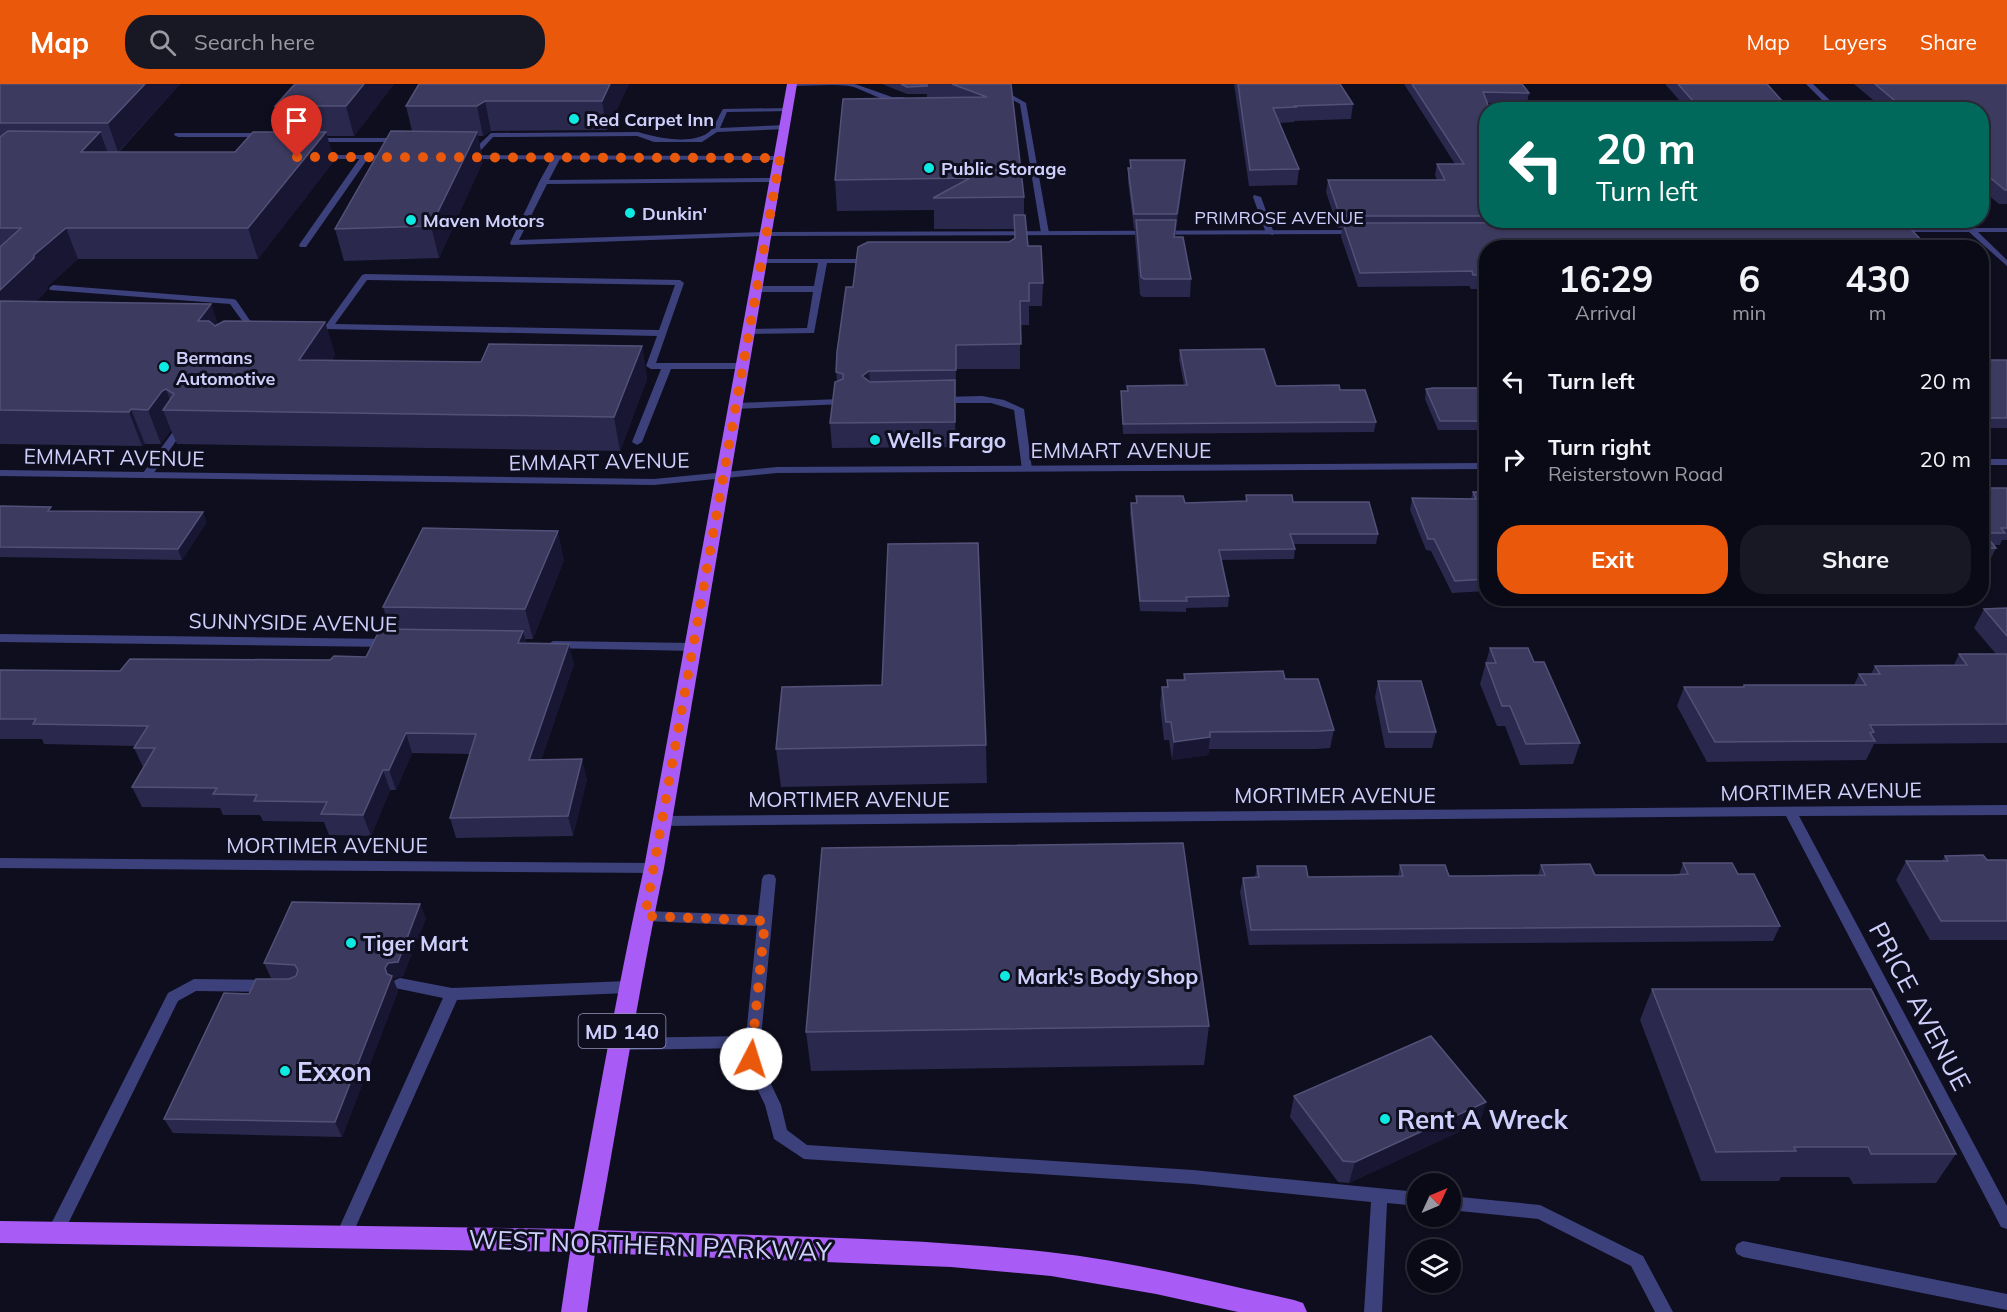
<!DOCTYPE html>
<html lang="en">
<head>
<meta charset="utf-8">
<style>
  body { margin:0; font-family:Mulish,sans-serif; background:#181824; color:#f1f3f6; height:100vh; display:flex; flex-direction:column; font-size:22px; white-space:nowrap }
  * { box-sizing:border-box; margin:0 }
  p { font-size:20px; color:#999aa1 }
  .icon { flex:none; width:33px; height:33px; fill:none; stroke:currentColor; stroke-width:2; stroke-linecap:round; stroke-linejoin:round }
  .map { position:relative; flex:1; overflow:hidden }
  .panel { position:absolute; left:1479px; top:156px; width:510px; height:366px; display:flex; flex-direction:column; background:#0a0a17; border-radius:24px; box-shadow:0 2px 4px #0004,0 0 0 2px #2a2b36 }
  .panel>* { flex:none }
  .hud { position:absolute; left:1479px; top:18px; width:510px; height:126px; border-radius:24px; box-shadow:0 2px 4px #0004,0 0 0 2px #2a2b36; background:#00695c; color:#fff; overflow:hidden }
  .needle { width:39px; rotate:46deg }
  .tools { position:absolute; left:1407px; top:1089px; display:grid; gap:12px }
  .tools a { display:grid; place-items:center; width:54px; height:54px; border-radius:50%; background:#0a0a17; box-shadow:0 2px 4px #0004,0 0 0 2px #2a2b36; font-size:30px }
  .pin { position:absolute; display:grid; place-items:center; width:51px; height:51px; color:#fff; margin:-62px -26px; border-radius:50% 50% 50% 0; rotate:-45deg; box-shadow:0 0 6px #0007 }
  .pin .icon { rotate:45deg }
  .me { position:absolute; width:66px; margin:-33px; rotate:5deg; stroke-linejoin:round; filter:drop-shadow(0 0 4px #0008) }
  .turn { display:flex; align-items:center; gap:21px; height:126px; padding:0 18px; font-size:27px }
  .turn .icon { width:78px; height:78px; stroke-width:2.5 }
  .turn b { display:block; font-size:42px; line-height:51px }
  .eta { display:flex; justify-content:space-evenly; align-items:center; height:102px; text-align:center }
  .eta b { font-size:36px; font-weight:700; line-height:42px }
  .action { display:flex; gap:12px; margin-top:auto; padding:12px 18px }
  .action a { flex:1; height:69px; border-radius:24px; background:#ea580c; color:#fff; font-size:24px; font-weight:700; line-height:69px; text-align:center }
  .action a+a { background:#181824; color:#f1f3f6 }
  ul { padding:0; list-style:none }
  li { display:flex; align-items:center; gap:18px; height:78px; padding:0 18px }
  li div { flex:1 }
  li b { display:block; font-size:22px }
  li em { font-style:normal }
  header { display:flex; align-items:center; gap:36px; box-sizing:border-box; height:84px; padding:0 30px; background:#ea580c; color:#fff }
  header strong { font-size:28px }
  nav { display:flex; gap:33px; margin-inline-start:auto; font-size:21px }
  .search { width:420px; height:54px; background:#181824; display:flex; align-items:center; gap:15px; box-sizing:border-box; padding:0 21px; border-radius:24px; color:#999aa1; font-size:22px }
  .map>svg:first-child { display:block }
</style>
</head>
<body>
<header>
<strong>Map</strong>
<div class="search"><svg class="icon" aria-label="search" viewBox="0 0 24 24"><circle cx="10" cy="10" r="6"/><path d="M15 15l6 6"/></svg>Search here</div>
<nav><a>Map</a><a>Layers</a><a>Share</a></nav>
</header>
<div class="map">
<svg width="2007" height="1228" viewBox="0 0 2007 1228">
  <rect width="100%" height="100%" fill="#0e0e1f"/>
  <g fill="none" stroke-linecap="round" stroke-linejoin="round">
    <path fill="#3c417b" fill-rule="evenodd" d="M789,0H855L892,13H903L906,15C889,24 866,5 849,2C831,0 810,2 792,2Z
      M1012,11L1026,19L1049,149L1045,151L1041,149L1020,20L1011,15L999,16L996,14Z
      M788,24L790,25V27L727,28L720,44L785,41L789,43L788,45L717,48L702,58H654L637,52L493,53L473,75L466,73L491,49L638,48C657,54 696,62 711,46C716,40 719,31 723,25Z
      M175,49H267L271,51L267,53H178L174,51Z
      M311,54H401L405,56L401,58H314L310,56Z
      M362,71L369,73L306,163H300L299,161Z
      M554,71L561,73L549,96L776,94L780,96L776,98L547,100L519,156L766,148L770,150L766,152L511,161L510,159L539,98Z
      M1254,111L1261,113L1274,149L1273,151L1266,149L1253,113Z
      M759,175H872L876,177L872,179H827L814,249L748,250L745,249V245L807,244L813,208H755L751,205L755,202H814L818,179H759Z
      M365,190L680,196L684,199L656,279H742L747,282L742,285H671L642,358L637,361L632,358L661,285H651L646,282L657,252L326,245V241L362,191ZM367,196L675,201L659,246L335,240Z
      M53,201L233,215L236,216L251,238L242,253L239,254L235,251L243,238L230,220L50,206L49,204Z
      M982,312L1004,316L1024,325L1032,385L1031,387H1023L1022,385L1014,326L991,319H942L937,316L942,313Z
      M840,315L843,316V320L735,325L730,322L735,319Z
      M180,341L185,344L151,393H143V389L177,342Z
      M769,790L774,791L776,795L759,975L781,1021L787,1046L807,1061L1193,1086L1418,1108V1122L1387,1119L1382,1228H1364L1371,1118L1193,1100L804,1075L774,1055L765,1021L743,975L745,964L620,966L615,964L613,960L615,956L620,954L746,952L757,842L645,837L640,836L638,832L640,828L645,827L758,831L762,795L764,791Z
      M400,894L452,904L628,897L633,899L635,903L633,907L628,909L457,916L349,1158L343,1161L337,1158L335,1153L443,914L395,904L393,900L395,896Z
      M194,895L268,896L273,898L275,902L273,906L268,908L196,907L178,917L61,1154L55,1157L49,1154L47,1149L49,1144L168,909Z
      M1450,1112L1540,1121L1643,1172L1673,1228H1655L1631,1182L1538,1135L1450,1126Z
      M1743,1157L2007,1210V1226L1743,1173L1737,1170L1735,1165L1737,1160Z"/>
    <path fill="#3c417b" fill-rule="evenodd" d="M1806,0H1813L1840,26H1832Z
      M316,71H391L395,73L391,75H319L315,73Z
      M463,71L780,72L784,74L780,76L466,75H463Z
      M1956,136H1965L1973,144H2007V148H1978L2007,176V182L1969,148H1897L1893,146L1897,144H1964Z
      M1358,146L1362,148L1361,150L766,152L762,150L766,148Z
      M1982,375H2007V381H1982Z
      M1486,379V385L777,389L654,401L0,392V386L654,395L777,383Z
      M0,550L389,555L395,559L389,563L0,558Z
      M553,557L694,559L700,563L694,567L549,564L547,561Z
      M2007,721V731L1799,732L2007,1122V1145L2001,1143L1786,732L663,742L658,740L656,737L658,734L663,732Z
      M0,774L654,779L659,781L661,784L659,787L654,789L0,784Z"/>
    <path fill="#a85cf5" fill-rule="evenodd" d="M787,0H797L664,784C639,904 620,1025 598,1146C748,1152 899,1152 1048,1168C1131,1177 1213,1198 1294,1216L1303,1219L1307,1228H1238L1156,1210L1051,1192L951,1183L595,1169L587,1228H561L570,1168L0,1159V1137L574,1145C597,1025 617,904 644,784Z"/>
  </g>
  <path fill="#2a284c" d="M0,0H180L119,68H235L282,48L275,22L394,0L354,52H327L334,77L258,175H78L48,202L47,206L35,218L218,240L325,238L335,271L332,276L481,278L642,262L647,295L620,367L177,360L171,346L161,360H145L142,362L0,360Z
    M629,0L607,46L491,47L483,52H478L483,77L439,174L344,177L335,145L412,47L406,22Z
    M882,0H1011L1024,113V131L1028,162L1043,199L1042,222H1029V241H1020V285H956L955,363L832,364L830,339L837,297L836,288L853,203L1009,158L1014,155V145H934V126L837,127L835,96L927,14V10H907Z
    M1234,0H1340L1353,20L1351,35L1294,37V38L1280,39L1299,85L1297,101L1249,102Z
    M1404,0H1522L1529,9L1527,19H1487L1486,136H1893L1892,138L1486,164V205H1471L1469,202L1358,203L1341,153L1342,144H1338L1326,108L1328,96H1437L1435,91L1437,80H1455Z
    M1665,0H1767L1790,26H1688Z
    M1854,0H2007V120H1999L1982,106V26H1885Z
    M1130,76H1185L1184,90L1175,153L1191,195L1190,213H1143L1140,211L1135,153V145H1134L1128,98V84H1130Z
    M1982,190L1985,194L1982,202Z
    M1180,266L1276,302L1340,306L1376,338L1374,348L1123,350L1121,317V307H1127V302L1184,301L1179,275Z
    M1982,276H2007V344H1982Z
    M1486,304V346H1438L1425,315L1426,305Z
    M1982,404H2007V456H2002L2000,461H1994L1996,464L1990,476H1982Z
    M1473,408H1486V507L1452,509L1431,467L1426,466L1410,426L1412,414L1471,415Z
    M1246,411L1293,418L1378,450L1376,460H1293L1295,465L1294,475L1221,476L1229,512L1228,523L1186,524V528L1140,527L1130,429L1131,419H1136V412L1185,419L1245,417Z
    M0,422L53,427L207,438L182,476L0,473Z
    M564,476L533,555H525L526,559L574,580L541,676L587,695L573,752L456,754L450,734L470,670L412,669L396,706H390L371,752L329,751L324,738L263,737L260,731H223L220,724L142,723L132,703L143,683L134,664L135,662L44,660L42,655H0V586L120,587L330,576L366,573L390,545L383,523Z
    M2007,524V659L1874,660L1866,676L1707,678L1677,622L1684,603H1743L1744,601H1854L1859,590H1871L1875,582L1954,581L1959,570H1996L1974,544L1984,525Z
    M1490,564L1534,578L1580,659L1573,680L1520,681L1505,642H1497L1480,600Z
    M1184,590L1285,595L1334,646L1330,664L1316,665H1209L1208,671L1172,676L1169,656H1164L1160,621L1162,603H1167V596H1183Z
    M1378,597L1436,648L1432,664H1385L1375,613Z
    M882,601L986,661L987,699L781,703L776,665Z
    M1945,772L1987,776H2007V856H1930L1896,796L1906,777H1942Z
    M1683,779L1738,790L1780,842L1773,857L1249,861L1240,808L1243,794L1255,793L1257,782L1308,793L1398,792L1400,781L1449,792L1538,791L1541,781L1595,791H1679Z
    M426,834L403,892L394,894L393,895L398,907L342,1053L173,1049L164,1035L249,910L290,895L271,894L264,879Z
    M1652,905L1956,1070L1936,1099L1853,1100L1849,1093H1781L1779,1097H1701L1640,936Z
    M1209,942L1204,981L811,987L806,948Z
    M1294,1012L1486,1018L1480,1038L1349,1099L1338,1098L1290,1033Z"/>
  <path fill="#181632" d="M145,0H180L118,68L108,39Z
    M364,0H394L354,52L346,22Z
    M610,0H629L607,46L602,17Z
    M485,17L491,47L483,52L477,22Z
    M100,48L111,77L81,68Z
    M326,48L334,77L258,175L248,144Z
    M477,48L483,77L439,174L431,142Z
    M1185,76L1184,90L1176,144L1177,130Z
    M66,144L78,175L48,202L47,206L3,250L0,243V206L34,171Z
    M211,220L223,253L198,237Z
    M325,238L335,271L309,309L299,276Z
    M642,262L647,295L620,367L614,333Z
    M869,287L871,312L862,292Z
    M955,296L956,321L955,363Z
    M166,305L174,326H163L171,346L161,360L148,326L162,307Z
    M131,325L145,360L142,362L129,328Z
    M203,428L207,438L182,476L178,465Z
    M558,447L564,476L533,555L525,525Z
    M523,547L528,567L518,559Z
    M569,560L574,580L534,696L529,676Z
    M406,649L412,669L396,706L389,686Z
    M1210,653L1208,671L1172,676L1174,658Z
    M582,675L587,695L573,752L568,732Z
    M383,686L390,706L371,752L363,731Z
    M420,820L426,834L403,892L394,894L393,895L398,907L342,1053L335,1038L385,884Z
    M1486,1018L1480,1038L1349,1099L1355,1078Z"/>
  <path fill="#3c3a5f" stroke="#535178" stroke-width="1.5" d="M0,0H145L108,39H0Z
    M295,0H364L346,22H275Z
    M419,0H610L602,17H485L477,22H406Z
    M901,0H927V2L907,3Z
    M952,0H1011L1024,113L933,114L970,94L835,96L843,15L987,13Z
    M1238,0H1340L1353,20L1295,22L1296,23L1273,24L1299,85L1250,86Z
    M1412,0H1522L1529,9L1483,8L1490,26H1486V132H1340L1328,96H1445L1437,80H1464Z
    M1678,0H1767L1790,26H1701Z
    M1875,0H2007V106H2005L1982,87V26H1906Z
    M8,47L100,48L81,68H235L253,48H326L248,144H66L34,171V174L0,206V163L21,144H0V53Z
    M391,47L477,48L431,142L335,145Z
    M1130,76H1185L1177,130H1134L1128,84H1131Z
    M1014,131H1025L1028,162H1041L1043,199H1029V217H1020L1021,260L956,261V286L869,287L862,292L870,298L955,296V338L830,339L835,298L843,295V290L836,288L837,268L846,203H853L858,163L868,158H1009L1015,154Z
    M1136,136H1176L1174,153H1183L1191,195H1144L1141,193Z
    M1904,138L1926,161H1952L1955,164H1486V191H1473L1472,187L1360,189L1343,139Z
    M0,217L211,220L198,237H209L215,242L224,237L325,238L299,276L481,278L489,260L642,262L614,333L163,326L174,310L166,305L162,307L148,326L131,325L129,328L0,326Z
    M1264,265L1276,302L1339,301L1340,306H1365L1376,338L1123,340L1121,307H1128L1127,302L1187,301L1180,266Z
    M1982,276H2007V334H1982Z
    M1433,304H1486V337H1440L1426,305Z
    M1982,404H2007V444H2001L2005,449H1984L1996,464H1982Z
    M1473,408H1486V495L1455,497L1434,455H1428L1412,414L1476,415Z
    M1246,411H1292L1293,418H1369L1378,450H1290L1295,465L1219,466L1229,512L1186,513L1187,517H1140L1131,419H1137L1136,412H1183L1185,419L1247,417Z
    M0,422L51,423L48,427L203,428L178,465L0,463Z
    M423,444L558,447L525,525L383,523Z
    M978,459L986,661L776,665L782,603L882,601L888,460Z
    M2007,524V552L1984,525Z
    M380,545L523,547L518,559L569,560L529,676L582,675L568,732L450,734L476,650L406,649L389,686H383L363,731L321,730L327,718L254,717L257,711L213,710L217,704L132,703L155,664H134L148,642L33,640L36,635H0V586L120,587L130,575L330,576L334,572L366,573Z
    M1490,564H1528L1534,578H1544L1580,659L1526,660L1510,622H1502L1486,579H1496Z
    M1959,570H2007V640L1870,641L1874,648L1870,649L1875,657L1715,658L1684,603H1744V601H1866L1859,590H1880L1875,582L1967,581Z
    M1283,587L1285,595H1318L1334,646L1319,647L1210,648V653L1174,658L1171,638H1166L1162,603H1168L1167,596H1185L1184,590Z
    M1378,597H1421L1436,648H1389Z
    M1183,759L1209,942L806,948L822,764Z
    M1983,771L1987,776H2007V837H1941L1906,777H1948L1945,772Z
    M1683,779H1732L1738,790H1754L1780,842L1251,846L1243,794L1259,793L1257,782H1306L1308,793L1403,792L1400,781H1445L1449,792H1469L1545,791L1541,781L1590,780L1595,791H1672L1688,790Z
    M292,818L420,820L398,878L388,879L385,884L387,890L392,892L335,1038L164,1035L224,909L249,910L256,895H289L296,892L298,886L295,881L264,879Z
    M1652,905H1871L1956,1070H1871L1868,1063H1794L1796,1067L1716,1068Z
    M1431,952L1486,1018L1355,1078L1343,1077L1294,1012Z"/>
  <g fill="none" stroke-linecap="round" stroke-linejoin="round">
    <path stroke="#ea580c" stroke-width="10" stroke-dasharray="0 18" d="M297,73L780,74L645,832L765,837L751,975"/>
  </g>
  <g fill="#0ee9e2" stroke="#0e0e1f" stroke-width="2">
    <circle cx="574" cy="35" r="6"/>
    <circle cx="929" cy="84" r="6"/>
    <circle cx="630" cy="129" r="6"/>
    <circle cx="411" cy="136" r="6"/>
    <circle cx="164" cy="283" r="6"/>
    <circle cx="875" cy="356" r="6"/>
    <circle cx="351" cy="859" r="6"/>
    <circle cx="1005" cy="892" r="6"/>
    <circle cx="285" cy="987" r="6"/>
    <circle cx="1385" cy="1035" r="6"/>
  </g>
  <g text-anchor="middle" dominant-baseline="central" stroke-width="6" stroke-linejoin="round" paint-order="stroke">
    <g font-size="18" font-weight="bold" fill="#cfcffc" stroke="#0e0e1f" text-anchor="start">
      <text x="586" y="35">Red Carpet Inn</text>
      <text x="941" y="84">Public Storage</text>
      <text x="642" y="129">Dunkin'</text>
      <text x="423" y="136">Maven Motors</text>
      <text x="176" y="273">Bermans<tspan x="176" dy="21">Automotive</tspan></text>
    </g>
    <g font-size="18" fill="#cfcffc" stroke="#0e0e1f">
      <text x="1279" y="133">PRIMROSE AVENUE</text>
    </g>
    <rect fill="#0e0e1f" stroke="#9595ba" stroke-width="1.5" x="578.5" y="930" width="87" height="34" rx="4.5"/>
    <g font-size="20" font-weight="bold" fill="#cfcffc">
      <text x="622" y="947">MD 140</text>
    </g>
    <g font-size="21" font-weight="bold" fill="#cfcffc" stroke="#0e0e1f" text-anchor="start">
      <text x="887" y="356">Wells Fargo</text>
      <text x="363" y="859">Tiger Mart</text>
      <text x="1017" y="892">Mark's Body Shop</text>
    </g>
    <g font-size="21" fill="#cfcffc" stroke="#0e0e1f">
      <text x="1121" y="366">EMMART AVENUE</text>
      <text transform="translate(114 373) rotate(1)">EMMART AVENUE</text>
      <text transform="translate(599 377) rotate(-1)">EMMART AVENUE</text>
      <text transform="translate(293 538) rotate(1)">SUNNYSIDE AVENUE</text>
      <text transform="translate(1821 707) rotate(-1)">MORTIMER AVENUE</text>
      <text x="1335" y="711">MORTIMER AVENUE</text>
      <text x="849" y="715">MORTIMER AVENUE</text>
      <text x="327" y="761">MORTIMER AVENUE</text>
    </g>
    <g font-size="26" fill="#cfcffc" stroke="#0e0e1f">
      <text transform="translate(1920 922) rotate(62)">PRICE AVENUE</text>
      <text transform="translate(650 1161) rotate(2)">WEST NORTHERN PARKWAY</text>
    </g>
    <g font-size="26" font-weight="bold" fill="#cfcffc" stroke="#0e0e1f" text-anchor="start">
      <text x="297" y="987">Exxon</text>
      <text x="1397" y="1035">Rent A Wreck</text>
    </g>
  </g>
</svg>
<div class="tools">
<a><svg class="needle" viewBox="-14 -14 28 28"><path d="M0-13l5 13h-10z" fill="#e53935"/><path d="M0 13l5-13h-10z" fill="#999aa1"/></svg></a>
<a><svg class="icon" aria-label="layers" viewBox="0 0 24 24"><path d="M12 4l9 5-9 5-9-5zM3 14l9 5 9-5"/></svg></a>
</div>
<div class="pin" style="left:297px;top:73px;background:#d93025"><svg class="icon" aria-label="arrive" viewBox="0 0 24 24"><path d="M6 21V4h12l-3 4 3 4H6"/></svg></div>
<svg class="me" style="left:751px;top:975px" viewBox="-20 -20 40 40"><circle r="19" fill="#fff"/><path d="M0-13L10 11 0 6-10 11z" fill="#ea580c"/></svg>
<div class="hud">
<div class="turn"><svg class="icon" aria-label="left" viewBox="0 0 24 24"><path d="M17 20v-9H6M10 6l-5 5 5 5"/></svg><div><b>20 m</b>Turn left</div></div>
</div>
<section class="panel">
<div class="eta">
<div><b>16:29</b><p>Arrival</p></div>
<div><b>6</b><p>min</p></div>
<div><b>430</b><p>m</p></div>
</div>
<ul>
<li><svg class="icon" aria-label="left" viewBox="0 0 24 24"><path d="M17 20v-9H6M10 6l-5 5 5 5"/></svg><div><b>Turn left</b></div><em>20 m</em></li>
<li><svg class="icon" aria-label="right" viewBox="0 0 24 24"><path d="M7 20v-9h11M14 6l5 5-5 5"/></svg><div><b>Turn right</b><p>Reisterstown Road</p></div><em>20 m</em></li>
</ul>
<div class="action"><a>Exit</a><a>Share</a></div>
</section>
</div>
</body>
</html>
